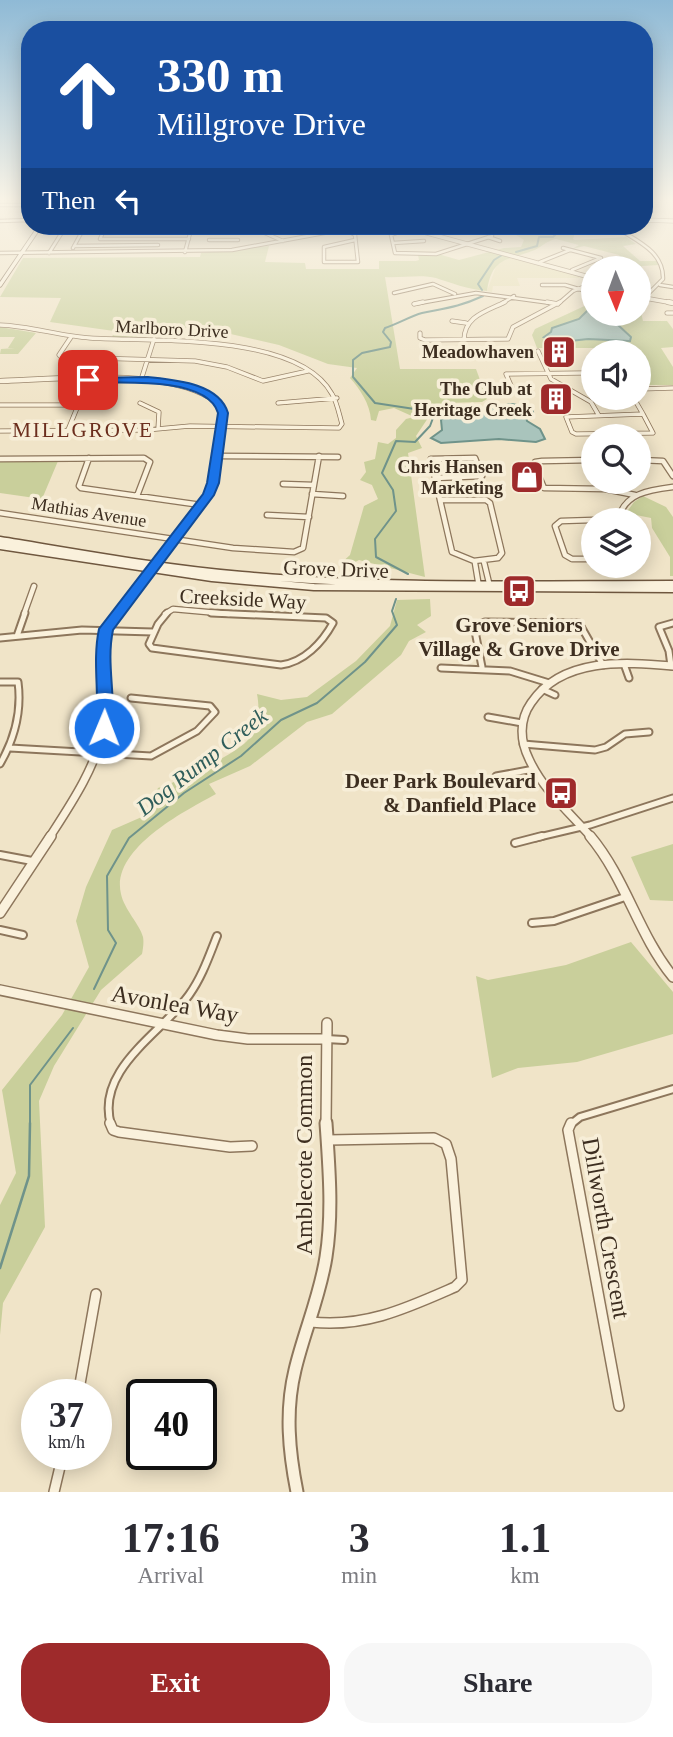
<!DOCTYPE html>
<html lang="en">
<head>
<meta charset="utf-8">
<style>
  body { margin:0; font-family:Georgia,serif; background:#f7f7f7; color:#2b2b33; height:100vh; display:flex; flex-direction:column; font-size:26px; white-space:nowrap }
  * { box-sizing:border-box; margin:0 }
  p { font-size:23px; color:#7c7c81 }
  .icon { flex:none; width:38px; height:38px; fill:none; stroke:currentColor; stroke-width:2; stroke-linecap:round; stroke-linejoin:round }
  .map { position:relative; height:1492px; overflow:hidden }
  .panel { display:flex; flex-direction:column; background:#fff; flex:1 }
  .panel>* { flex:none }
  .hud { position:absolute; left:21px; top:21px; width:632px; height:214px; border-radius:28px; box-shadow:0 4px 18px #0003; background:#1a4fa0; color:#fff; overflow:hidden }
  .needle { width:46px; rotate:179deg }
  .buttons { position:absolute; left:581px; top:256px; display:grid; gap:14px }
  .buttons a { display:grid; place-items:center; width:70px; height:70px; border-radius:50%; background:#fff; box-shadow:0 4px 18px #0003; font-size:35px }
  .speed { position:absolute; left:21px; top:1379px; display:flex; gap:14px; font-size:35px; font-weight:700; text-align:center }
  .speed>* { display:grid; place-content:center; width:91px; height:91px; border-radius:50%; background:#fff; box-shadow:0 4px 18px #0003; line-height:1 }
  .speed small { font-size:18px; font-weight:400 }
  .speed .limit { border:4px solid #111; border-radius:10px; background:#fff; color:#111 }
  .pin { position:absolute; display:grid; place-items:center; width:60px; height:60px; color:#fff; margin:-30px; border-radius:14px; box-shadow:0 4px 10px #0006 }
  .me { position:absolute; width:77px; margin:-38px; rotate:1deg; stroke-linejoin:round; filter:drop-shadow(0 0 5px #0008) }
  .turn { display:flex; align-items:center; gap:24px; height:147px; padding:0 21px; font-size:32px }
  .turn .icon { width:91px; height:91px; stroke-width:2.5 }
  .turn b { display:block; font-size:49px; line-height:60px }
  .then { display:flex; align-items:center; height:66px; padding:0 21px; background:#0003; gap:14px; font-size:26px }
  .eta { display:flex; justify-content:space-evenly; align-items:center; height:119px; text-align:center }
  .eta b { font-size:42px; font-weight:600; line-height:49px }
  .cta { display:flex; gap:14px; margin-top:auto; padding:14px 21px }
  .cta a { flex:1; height:80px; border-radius:28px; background:#9e2a2b; color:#fff; font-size:28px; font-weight:600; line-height:80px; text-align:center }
  .cta a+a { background:#f7f7f7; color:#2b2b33 }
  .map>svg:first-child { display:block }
</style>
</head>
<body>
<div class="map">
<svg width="673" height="1492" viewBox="0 0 673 1492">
  <rect width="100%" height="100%" fill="#f0e4c8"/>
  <path fill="#e6deb5" d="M512,257L549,267L586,278H517L520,286H493L492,292L487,291L497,264Z"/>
  <path fill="#c9cf9b" d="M540,226H577L573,239L575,240L626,237L636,244L623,246L640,261H657L659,265L642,266L639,280V268H606L623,261L619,255L584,246L572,249L579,245L556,239C547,240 541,248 532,251C505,261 492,258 487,291C470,290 448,282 436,278C422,274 401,278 385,277L400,369H476L487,399L482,402L444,403L428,418L416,436L422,448L408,453L425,577L359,560L348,566L339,565L350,555L364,506L378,499L372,485L360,480L366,472L364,462L375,459L378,442L388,444L396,438V430L406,419L414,417L394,408L379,411L376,421L371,420C370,404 360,389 350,378L357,368L328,364L279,345L191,325L181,331L156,330L152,337L112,338L114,331L50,322L61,298L0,297L23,258L200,257L201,253L269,246L265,262L305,263L306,269H379V261H416L419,260L418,255L438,254L459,260L504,248L521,247L524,240L516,235H529L547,229Z
    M639,300L648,301L640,308L643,321H667L673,329V347L661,348L673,367V385H639V352H610L608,348H537L532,335L535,329L593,302V313H639Z
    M0,327L36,333L18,354H0L1,349L15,348H8L15,337H0Z
    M0,461H58L42,499L0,493Z
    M643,496L666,507L673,517V576H670V557L652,528L651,518L626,513L634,502Z
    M430,599L431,616L417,625L426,632L409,641L401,655L332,714L307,722L250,766L209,784L216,794C185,811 110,849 121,894C124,909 140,925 143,937C144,942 143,949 142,954L101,990L54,1066L39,1101L45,1227L3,1303L0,1335V1205L16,1173L2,1090L62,1015L89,967L76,921L86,887L112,830L144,816L158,788C177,782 234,755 247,741C259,727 260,710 257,694L281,700L307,697L356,661L390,626L397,600Z
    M673,844V901L650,900L631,857Z
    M631,942L673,992V1034L577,1062L518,1068L492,1078L476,976L488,980L566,965Z"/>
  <path fill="#a9c4bc" stroke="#6f938a" stroke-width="2" d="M593,309V313H618L617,324L631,337L630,341L588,339L561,342L544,337L551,332L552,328L579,319L588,310Z
    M512,404L532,408L533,412L526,416L527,421L540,429L545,439L536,442L499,439L441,443L431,438L442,430L441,420L453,409L479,410Z"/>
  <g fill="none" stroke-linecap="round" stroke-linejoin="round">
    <path stroke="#6f938a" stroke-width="2" d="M516,252L537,246L539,237H553L560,230L556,226
      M482,290L478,284L494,260L502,255
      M408,574L376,557L375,539L396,511L393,490L382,473L396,441L415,442L430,426L433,418L421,410L375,403L353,377V360L362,353L390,347L391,342L383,332L385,328C397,324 411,316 422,313C447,308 459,307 483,296
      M94,989L116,943L108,930L107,876L129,838L184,793L241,756L281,720L317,703L365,662L397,625L392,611L396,599
      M30,1125V1085L73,1028"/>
    <path stroke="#6f938a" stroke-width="2.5" d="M0,1268L29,1176L30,1123"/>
    <g stroke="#8d765c" stroke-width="4.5">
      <path id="minor-far5" d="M0,205H30
        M0,221L30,220
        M224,226L223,230H258
        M258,226V230L283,241
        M294,226H298
        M313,226L328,232
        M442,226L462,230H518
        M614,226C634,240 664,250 663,279L644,298
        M165,227L105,228L100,239H189
        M411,228L391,235L395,253L436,254L492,236V230
        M347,230L355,235L358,262H324V247L355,240
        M103,233L163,232
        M488,237L500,241
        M209,240H238
        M393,243L424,241
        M74,246L158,245
        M73,248L85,226
        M563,248L601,258L572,270
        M185,252L192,226
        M0,253L232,250L362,226
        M49,253L66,226
        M540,262L570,250
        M542,285H565L589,292
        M660,285L673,287
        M394,293L433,284L455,294
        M414,304L476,293L558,304
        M501,304L514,296
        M558,304L573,291L593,283"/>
    </g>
    <g stroke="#8d765c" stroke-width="5">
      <path id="minor-far4" d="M547,302L558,304
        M414,304L423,302
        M667,313H673
        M452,321L466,323
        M0,325C30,326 60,336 90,338C151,342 298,332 332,394C337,402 339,414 342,424L339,428L190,426L146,430L0,431
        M420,333V338L425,340L508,339L513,327L560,302
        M71,337L59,355L61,357L195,361L227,367L263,381L308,371
        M464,340C464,316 487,311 505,302
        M538,351L551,379L591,402L598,414
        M141,380L154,339
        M639,389L673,388
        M513,390L506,374L582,373
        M636,402L643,414
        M140,403L159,412L158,429
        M278,403L337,398
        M0,405H78
        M643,414L653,433L576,434L572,432L566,417Z
        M68,430L88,381"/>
    </g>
    <g stroke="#8d765c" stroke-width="7">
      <path id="minor-far3" d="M217,456L338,457
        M89,458L79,486L81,488L201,505
        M475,458L482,476L435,478L431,459Z
        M0,459L144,458L150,462L137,496
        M593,460L542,461L535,462L534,465L544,488L605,489L635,495
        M639,460L663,461L673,476
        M435,478L440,500
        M283,484L314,485
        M312,494L343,496
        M440,500H486L490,503L502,553L498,558L474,561L452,552Z
        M0,513L233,548L294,552L303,548L319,456
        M267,515L309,517
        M593,520L561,521L555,526L565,555L572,559H593
        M618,520C624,493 649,490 673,487
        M484,562L490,587
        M475,563L479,587
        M24,614L34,586
        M165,614L173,609L229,614"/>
    </g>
    <g stroke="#8d765c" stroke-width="9">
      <path id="minor-far2" d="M167,613L158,624L149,644L152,648L281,665C304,662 322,643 333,623L326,618L211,613
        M17,636L25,613
        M0,638L82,630L153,632
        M624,664L629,678
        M671,666L669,651L659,627L673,623
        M482,667L474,626L485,622L579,623L603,665
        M441,668L510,671L549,683
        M0,682H18C22,712 15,738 0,764
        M542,689L555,695
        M488,717L522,723
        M523,744L595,750L606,747L625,734L649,732
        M10,748L151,756L197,731L215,712L210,706L131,698
        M496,776L534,769
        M535,838L590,825L673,798"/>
    </g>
    <g stroke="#8d765c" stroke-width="10">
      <path id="minor-far1" d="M515,843L542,836
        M0,855L32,861
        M532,923L554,921L625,897
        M0,930L23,935
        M326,1039L344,1040
        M111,1125C95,1069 162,1033 189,995C202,977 209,956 217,936
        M570,1125L580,1117L673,1089"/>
    </g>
    <g stroke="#8d765c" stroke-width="12">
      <path id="minor" d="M110,1123L113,1130L119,1132L230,1147L252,1146
        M571,1123L568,1130L619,1406
        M311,1322C365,1328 407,1308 455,1287L462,1280L451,1159L446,1144L434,1138L328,1140
        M78,1395L96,1294
        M54,1492L63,1454"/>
    </g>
    <g stroke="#8d765c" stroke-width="5">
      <path id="tertiary-far5" d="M644,220L673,221
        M401,226L593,278
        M639,297L673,303"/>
    </g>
    <g stroke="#8d765c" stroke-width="6">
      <path id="tertiary-far4" d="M668,302L673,303
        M0,381C56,379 161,368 209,397C215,400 219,407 223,413L219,440"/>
    </g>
    <g stroke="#8d765c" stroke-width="8">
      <path id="tertiary-far3" d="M117,614L208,495L213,483L219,438"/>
    </g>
    <g stroke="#8d765c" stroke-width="10">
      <path id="tertiary-far2" d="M49,838C71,804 96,767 104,727C110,696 94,660 106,630C108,624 114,618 118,613
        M592,838C570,813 543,790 529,759C520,741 519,720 531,703C562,657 624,662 673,666"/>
    </g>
    <g stroke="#8d765c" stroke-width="12">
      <path id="tertiary-far1" d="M590,836C626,879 638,934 673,977
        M0,913L51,836
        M0,990L217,1035L248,1039H326
        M326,1125L327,1023"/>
    </g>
    <g stroke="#8d765c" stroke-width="15">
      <path id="tertiary" d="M297,1492C289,1452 285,1411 295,1370C304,1332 320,1296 326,1257C333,1213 329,1167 326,1123"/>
    </g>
    <g stroke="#6f573f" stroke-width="5">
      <path id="secondary-far1" d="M0,285L40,226"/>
    </g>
    <g stroke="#6f573f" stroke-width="9">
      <path id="secondary" d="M0,540C80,553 161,568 242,575C385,588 529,584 673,584
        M0,546L212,578L314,587L673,589"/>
    </g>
    <use href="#minor-far5" stroke="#faf1dc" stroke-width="2.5"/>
    <use href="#minor-far4" stroke="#faf1dc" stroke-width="3.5"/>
    <use href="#minor-far3" stroke="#faf1dc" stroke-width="4.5"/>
    <use href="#minor-far2" stroke="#faf1dc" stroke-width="5"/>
    <use href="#minor-far1" stroke="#faf1dc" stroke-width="6"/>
    <use href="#minor" stroke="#faf1dc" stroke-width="9"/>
    <use href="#tertiary-far5" stroke="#faf1dc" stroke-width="3.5"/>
    <use href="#tertiary-far4" stroke="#faf1dc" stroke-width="4.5"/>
    <use href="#tertiary-far3" stroke="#faf1dc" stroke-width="5"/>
    <use href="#tertiary-far2" stroke="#faf1dc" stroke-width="7"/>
    <use href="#tertiary-far1" stroke="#faf1dc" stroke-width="9"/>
    <use href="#tertiary" stroke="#faf1dc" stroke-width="11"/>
    <use href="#secondary-far1" stroke="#faf1dc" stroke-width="3.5"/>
    <use href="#secondary" stroke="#faf1dc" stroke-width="6"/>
  </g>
  <linearGradient id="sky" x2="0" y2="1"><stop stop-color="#8fbad6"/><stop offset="0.49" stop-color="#f8f3e6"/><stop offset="1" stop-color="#f8f3e6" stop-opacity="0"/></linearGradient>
  <rect width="673" height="406" fill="url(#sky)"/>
  <path fill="#1a73e8" stroke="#114b97" stroke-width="2" d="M148,377C175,380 219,383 228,413L219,483L214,495L113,630C106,663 116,695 112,728L104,733L96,728C100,695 92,662 99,629L203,494L207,483L218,413C207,376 118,383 88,383L83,380L88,378Z"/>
  <defs>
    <g id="building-square" transform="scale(1.75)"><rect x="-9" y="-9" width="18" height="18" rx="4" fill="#9e2a2b" stroke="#f7eed8"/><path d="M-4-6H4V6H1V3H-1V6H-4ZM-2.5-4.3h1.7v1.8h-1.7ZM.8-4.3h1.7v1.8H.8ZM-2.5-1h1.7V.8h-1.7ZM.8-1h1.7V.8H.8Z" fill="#fff"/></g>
    <g id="shop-square" transform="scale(1.75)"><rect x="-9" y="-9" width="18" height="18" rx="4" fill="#9e2a2b" stroke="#f7eed8"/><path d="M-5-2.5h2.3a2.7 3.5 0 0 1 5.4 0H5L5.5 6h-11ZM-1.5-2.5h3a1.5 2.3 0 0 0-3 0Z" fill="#fff"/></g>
    <g id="bus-square" transform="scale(1.75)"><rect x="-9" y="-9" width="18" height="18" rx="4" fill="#9e2a2b" stroke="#f7eed8"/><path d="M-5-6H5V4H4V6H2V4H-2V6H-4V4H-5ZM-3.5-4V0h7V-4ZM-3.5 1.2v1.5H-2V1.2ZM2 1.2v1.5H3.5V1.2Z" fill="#fff"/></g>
  </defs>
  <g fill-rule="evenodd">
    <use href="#building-square" x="559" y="352"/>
    <use href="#building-square" x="556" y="399"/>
    <use href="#shop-square" x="527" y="477"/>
    <use href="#bus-square" x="519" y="591"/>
    <use href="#bus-square" x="561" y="793"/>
  </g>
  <g text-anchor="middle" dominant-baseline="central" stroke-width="7" stroke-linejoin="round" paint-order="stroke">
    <g font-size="18" fill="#3d2e20" stroke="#f7eed8">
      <text transform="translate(172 329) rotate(3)">Marlboro Drive</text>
      <text transform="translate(89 512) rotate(9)">Mathias Avenue</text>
    </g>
    <g font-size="18" font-weight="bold" fill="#3d2e20" stroke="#f7eed8" text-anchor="end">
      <text x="534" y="352">Meadowhaven</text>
      <text x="532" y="389">The Club at<tspan x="532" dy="21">Heritage Creek</tspan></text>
      <text x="503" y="467">Chris Hansen<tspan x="503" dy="21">Marketing</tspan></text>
    </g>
    <g font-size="21" letter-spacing="2" fill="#6b2e1e" stroke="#f7eed8">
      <text x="83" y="430">MILLGROVE</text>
    </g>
    <g font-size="21" fill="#3d2e20" stroke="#f7eed8">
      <text transform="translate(336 569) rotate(2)">Grove Drive</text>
      <text transform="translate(243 599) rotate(3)">Creekside Way</text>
    </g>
    <g font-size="21" font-weight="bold" fill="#3d2e20" stroke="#f7eed8">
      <text x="519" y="625">Grove Seniors<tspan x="519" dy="24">Village &amp; Grove Drive</tspan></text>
      <text x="536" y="781" text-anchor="end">Deer Park Boulevard<tspan x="536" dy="24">&amp; Danfield Place</tspan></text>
    </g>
    <g font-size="23" font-style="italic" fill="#2f5d5a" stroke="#f7eed8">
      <text transform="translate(202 762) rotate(-38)">Dog Rump Creek</text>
    </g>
    <g font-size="24" fill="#3d2e20" stroke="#f7eed8">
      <text transform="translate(175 1004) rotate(10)">Avonlea Way</text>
      <text transform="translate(304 1155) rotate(-90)">Amblecote Common</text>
      <text transform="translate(606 1228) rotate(80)">Dillworth Crescent</text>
    </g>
  </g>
</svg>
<div class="buttons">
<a><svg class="needle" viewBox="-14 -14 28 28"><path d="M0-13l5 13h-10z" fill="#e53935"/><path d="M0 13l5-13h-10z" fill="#7c7c81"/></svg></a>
<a><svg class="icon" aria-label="sound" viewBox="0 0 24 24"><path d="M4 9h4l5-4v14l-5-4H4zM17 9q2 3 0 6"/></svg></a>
<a><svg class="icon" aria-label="search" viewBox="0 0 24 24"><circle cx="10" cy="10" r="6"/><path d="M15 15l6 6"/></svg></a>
<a><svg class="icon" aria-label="layers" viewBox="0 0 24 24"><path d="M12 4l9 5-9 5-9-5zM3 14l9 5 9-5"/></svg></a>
</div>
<div class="speed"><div>37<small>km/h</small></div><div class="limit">40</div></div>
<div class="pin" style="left:88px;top:380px;background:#d93025"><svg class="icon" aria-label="arrive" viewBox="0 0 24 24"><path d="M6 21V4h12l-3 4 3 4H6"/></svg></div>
<svg class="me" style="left:104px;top:728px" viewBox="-20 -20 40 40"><circle r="17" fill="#1a73e8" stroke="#fff" stroke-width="3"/><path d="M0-11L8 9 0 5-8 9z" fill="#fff"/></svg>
<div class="hud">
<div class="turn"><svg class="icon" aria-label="ahead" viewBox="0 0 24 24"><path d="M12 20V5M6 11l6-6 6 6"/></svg><div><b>330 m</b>Millgrove Drive</div></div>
<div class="then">Then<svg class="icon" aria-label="left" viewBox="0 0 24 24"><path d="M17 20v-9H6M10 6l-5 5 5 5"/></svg></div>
</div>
</div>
<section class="panel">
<div class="eta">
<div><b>17:16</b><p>Arrival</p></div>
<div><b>3</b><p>min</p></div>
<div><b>1.1</b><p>km</p></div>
</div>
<div class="cta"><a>Exit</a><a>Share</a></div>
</section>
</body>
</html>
